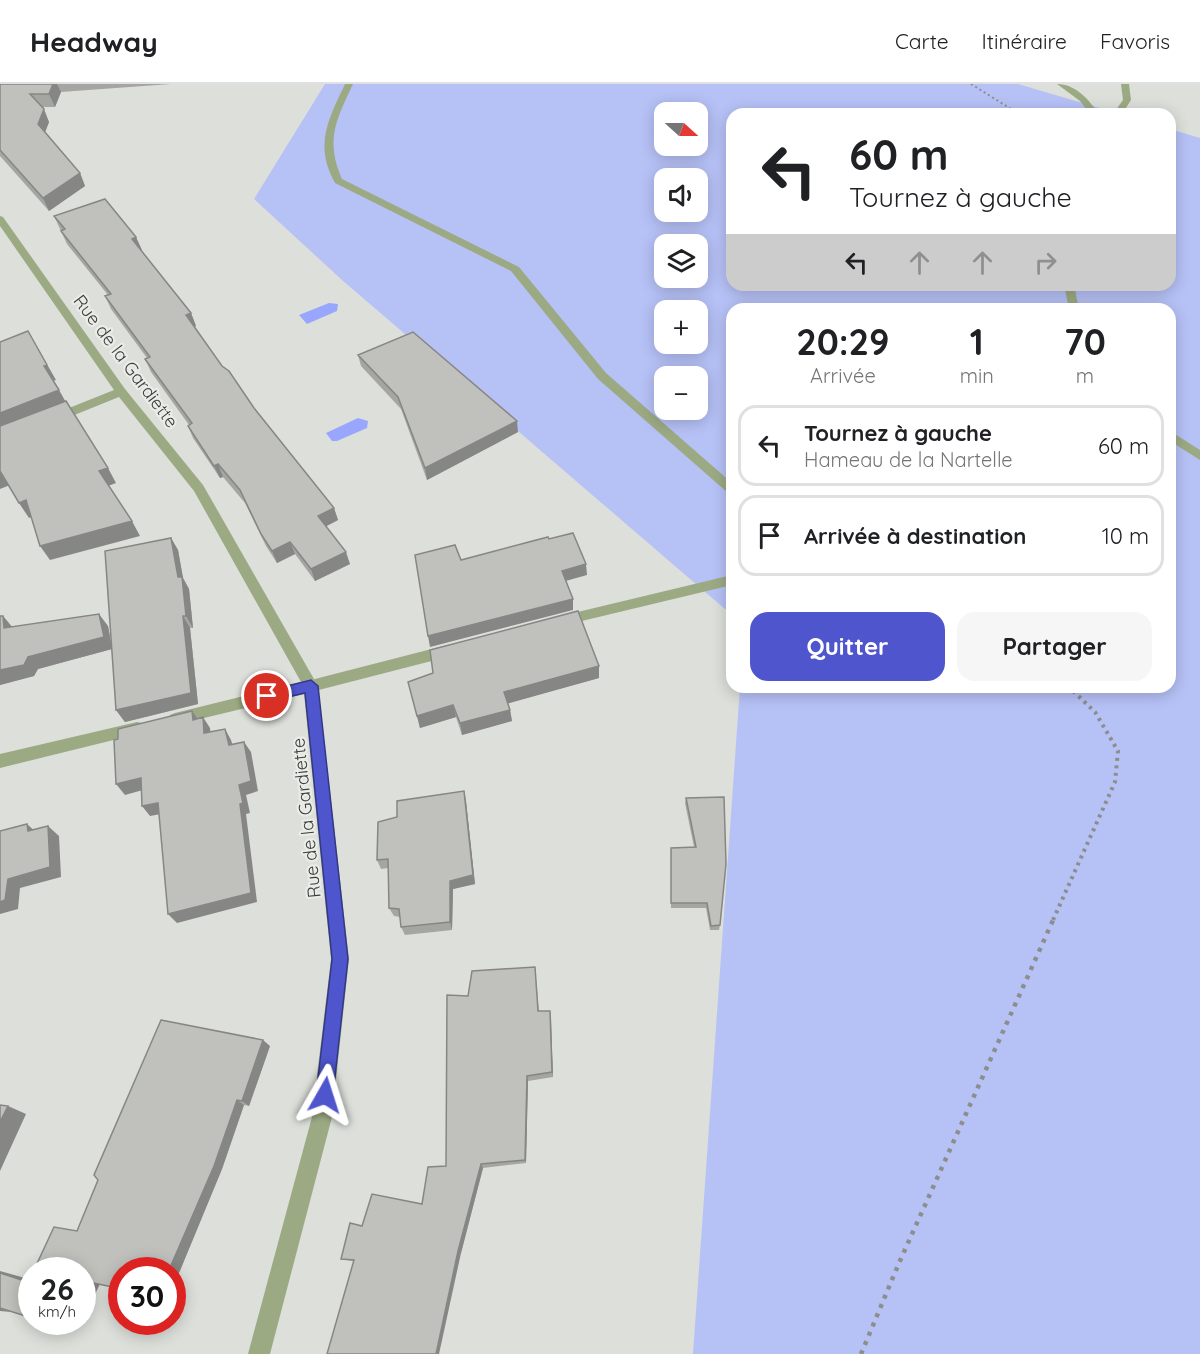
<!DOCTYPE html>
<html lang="fr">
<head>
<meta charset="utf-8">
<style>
  body { margin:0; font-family:Quicksand,sans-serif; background:#f6f6f6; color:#202124; height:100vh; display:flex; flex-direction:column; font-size:22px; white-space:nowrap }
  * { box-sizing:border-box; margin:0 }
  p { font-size:20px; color:#757577 }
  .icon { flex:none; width:33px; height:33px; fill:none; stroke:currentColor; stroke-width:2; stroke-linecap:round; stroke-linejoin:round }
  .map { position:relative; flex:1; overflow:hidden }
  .sheet { position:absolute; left:726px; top:219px; width:450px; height:390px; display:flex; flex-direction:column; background:#fff; border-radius:18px; box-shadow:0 3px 15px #0003 }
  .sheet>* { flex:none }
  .top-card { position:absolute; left:726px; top:24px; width:450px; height:183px; border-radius:18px; box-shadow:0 3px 15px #0003; background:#fff; color:#202124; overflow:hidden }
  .needle { width:39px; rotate:111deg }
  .tools { position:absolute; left:654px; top:18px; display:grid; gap:12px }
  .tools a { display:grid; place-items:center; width:54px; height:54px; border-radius:12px; background:#fff; box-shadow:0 3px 15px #0003; font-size:30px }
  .speed { position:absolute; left:18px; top:1173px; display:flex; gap:12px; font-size:30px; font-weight:700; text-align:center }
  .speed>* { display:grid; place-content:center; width:78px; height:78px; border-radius:50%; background:#fff; box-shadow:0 3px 15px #0003; line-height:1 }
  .speed small { font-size:15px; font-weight:400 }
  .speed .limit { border:9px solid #d22; background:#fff; color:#111 }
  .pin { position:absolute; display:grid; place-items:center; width:51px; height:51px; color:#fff; margin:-26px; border:3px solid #fff; border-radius:50%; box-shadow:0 2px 6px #0007 }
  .me { position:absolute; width:66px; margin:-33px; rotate:6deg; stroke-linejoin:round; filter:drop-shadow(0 0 4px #0008) }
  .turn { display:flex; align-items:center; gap:21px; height:126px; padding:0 24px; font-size:27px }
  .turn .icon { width:78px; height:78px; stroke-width:2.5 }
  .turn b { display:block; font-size:42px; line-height:51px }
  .lanes { display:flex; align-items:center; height:57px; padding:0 24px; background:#0003; justify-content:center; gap:30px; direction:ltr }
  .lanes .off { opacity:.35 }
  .eta { display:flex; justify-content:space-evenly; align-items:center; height:102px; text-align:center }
  .eta b { font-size:36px; font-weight:800; line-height:42px }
  .cta { display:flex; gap:12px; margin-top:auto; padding:12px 24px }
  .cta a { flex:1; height:69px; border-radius:18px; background:#4f56cd; color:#fff; font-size:24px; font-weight:800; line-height:69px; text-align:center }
  .cta a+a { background:#f6f6f6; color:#202124 }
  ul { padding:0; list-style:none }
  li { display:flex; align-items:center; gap:18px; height:81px; margin:0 12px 9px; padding:0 12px; border:3px solid #e0e0e0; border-radius:18px }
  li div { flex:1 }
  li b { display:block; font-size:22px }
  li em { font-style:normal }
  header { display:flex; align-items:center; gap:36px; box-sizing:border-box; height:84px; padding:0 30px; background:#fff; border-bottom:2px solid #e0e0e0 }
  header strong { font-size:28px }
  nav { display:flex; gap:33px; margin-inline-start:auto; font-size:21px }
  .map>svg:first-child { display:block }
</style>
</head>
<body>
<header>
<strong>Headway</strong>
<nav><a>Carte</a><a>Itinéraire</a><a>Favoris</a></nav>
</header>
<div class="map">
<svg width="1200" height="1270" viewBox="0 0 1200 1270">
  <rect width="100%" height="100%" fill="#dddfda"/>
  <path fill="#b6c1f6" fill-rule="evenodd" d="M325,0H1018L1120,30H732V201H1170V45L1200,54V1270H693L740,603H1170V225H732V531L342,196L254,115ZM664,28H698V62H664ZM664,94H698V128H664ZM664,160H698V194H664ZM664,226H698V260H664ZM664,292H698V326H664Z"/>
  <path fill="#98a7fd" d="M329,219L338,220L337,227L307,240L299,231Z
    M358,334L368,337L367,344L337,357H332L326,349Z"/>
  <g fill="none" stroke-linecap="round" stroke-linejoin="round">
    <path stroke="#8d8e8b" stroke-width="2" stroke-dasharray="2 3" stroke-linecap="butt" d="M971,0L1019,30"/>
    <path stroke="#8d8e8b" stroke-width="4" stroke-dasharray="3 4.5" stroke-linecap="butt" d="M1053,836L1115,698L1118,667L1095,628L1069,603"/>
    <path stroke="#8d8e8b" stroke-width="4.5" stroke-dasharray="4 6" stroke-linecap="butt" d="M861,1270L899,1179L1054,834"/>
    <path fill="#9caa84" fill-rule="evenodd" d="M345,0H353C336,36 325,56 342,95L519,183L606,289L732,399V410L728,409L598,295L511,187L335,99C314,61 328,36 345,0Z
      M1057,0C1076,0 1089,16 1099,30H1090L1080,17Z
      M1121,0H1129L1131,16L1122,30H1113L1123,16Z
      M1064,201H1074L1079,225H1069Z
      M1170,347L1200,366V376L1170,357Z
      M732,491V501L561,542L554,537L561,532Z
      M451,560L456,562L458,566L456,570L451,572L311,608L306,606L304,602L306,598L311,596Z"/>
    <path fill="#9caa84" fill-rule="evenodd" d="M0,132L3,133L125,305L203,401L318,602L349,875L332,1033L270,1270H248L312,1033L331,875L304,610L175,641L170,639L168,635L170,631L175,629L301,598L194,407L119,313L57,338H49V332L114,306L0,142Z
      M137,638L142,639L145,644L142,649L0,684V670Z"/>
  </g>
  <path fill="#a5a6a2" d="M0,0H171L61,8L55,23H41L49,38L45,49L80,89L85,102L49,127L0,72Z
    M54,132L136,153L141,166L191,229L196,242L194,243L222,282L254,324L334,424L338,436L326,442L350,480L315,497L295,470L277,479L266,462L245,419L223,393L220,394L193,354L188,342L189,341L151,288L145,275L147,274L111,225L105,212L108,211L67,160Z
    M358,271L518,348L427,396L401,325L361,282Z
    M171,454L178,466L183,494L189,505L193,544H190L198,620L125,638L116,626L112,565L38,585L34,592L0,601V532H3L12,543L108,542L112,563Z
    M599,582V594L508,619L510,626L512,637L462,651L456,633L420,644L417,632Z
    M464,707L466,717L475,800L453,805L452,846L405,851L401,843L400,833L394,832L389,824L388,784L381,785L377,776L397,733Z
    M686,714L720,841L719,846H710L706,824H671V764L694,763L685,719Z
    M535,883L539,927H550L553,993L528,997L526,1079L483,1084L461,1169L353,1177L341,1175L362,1142L422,1120L446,1082L468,912Z
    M270,962L249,1022L244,1021L222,1085L179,1189L172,1210V1186L100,1200L77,1147Z"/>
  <path fill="#868784" d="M53,0H57L61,8L55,23L49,10Z
    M44,25L49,38L43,53L38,40Z
    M80,89L85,102L49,127L43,114Z
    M136,153L142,166L138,168L132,155Z
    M191,229L196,242L191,244L186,231Z
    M28,247L56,296L53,297L44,282Z
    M59,306L68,322L0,349V329Z
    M517,337L518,348L427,396L425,384Z
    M218,380L223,393L220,394L214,382Z
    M108,384L116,399L108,402L99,387Z
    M0,387L10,401L0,405Z
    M26,416L36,431L29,434L19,419Z
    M334,424L338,436L323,444L318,432Z
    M132,437L140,452L50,476L40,462Z
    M171,454L178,466L183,494L189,505L193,544L186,532Z
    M290,458L295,470L277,479L272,467Z
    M346,468L350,480L315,497L311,485Z
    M586,480L587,491L562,498V487Z
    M573,515V526L430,563L428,552Z
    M99,530L108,542L112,565L38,585L34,592L0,601V586L28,573Z
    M3,532L13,544H4Z
    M183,532L190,544L198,620L125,638L116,626Z
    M599,582V594L506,620L504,608Z
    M453,621L456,633L420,644L417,632Z
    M510,626L512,637L462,651L460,639Z
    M192,627L200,638L193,636Z
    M203,633L210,644L212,660L204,649Z
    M225,645L231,656L236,672L229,661Z
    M244,658L251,668L258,707L246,711L250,729L246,730L257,818L177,839L168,830L239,701Z
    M141,694L150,704L125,711L116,700Z
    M464,707L466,717L475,800L453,805L452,846L450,838V797Z
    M158,719L166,729L150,732L142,722Z
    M27,740L38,750L28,747Z
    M48,742L59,752L61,793L20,804L18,825L0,830V818L8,795Z
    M550,927L551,933L553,993L552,988Z
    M263,956L270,962L249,1022L242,1017Z
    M527,992L528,997L526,1079L525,1076Z
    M237,1016L244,1021L222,1085L179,1189L172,1210V1186H169Z
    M8,1022L26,1030L0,1087V1038Z
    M481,1080L483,1084L461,1169L439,1270H436L458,1167Z
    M0,1187L32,1196L28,1198L0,1189Z
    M89,1198L100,1200L82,1237V1212Z
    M0,1224L11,1228L0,1227Z
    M70,1238H82L79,1244H67Z"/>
  <path fill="#c0c1bc" stroke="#868784" stroke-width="1.5" d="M0,0H53L49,10H30L44,25L38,40L80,89L43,114L0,66Z
    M105,115L136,153L132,155L191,229L186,231L222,282L229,287L254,324L334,424L318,432L346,468L311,485L290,458L272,467L261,450L240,406L218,380L214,382L188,342L192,339L145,275L150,273L105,212L111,210L61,147L65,145L54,132Z
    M28,247L47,281L44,282L59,306L0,329V258Z
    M413,248L517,337L425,384L398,313L358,271Z
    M66,317L108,384L99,387L132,437L40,462L26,416L19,419L0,387V342Z
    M573,449L586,480L562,487L573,515L428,552L415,471L455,461L461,476L548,453L549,455Z
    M171,454L178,493H182L186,532H183L191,609L116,626L105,467Z
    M578,527L599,582L504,608L510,626L460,639L453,621L417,632L408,598L433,589L430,566Z
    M99,530L104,553L28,573L24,581L0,586V532H3L4,544Z
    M192,627L193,636L203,633L204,649L225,645L229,661L244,658L251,697L239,701L243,719L240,720L251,809L168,830L158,719L142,722L141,694L116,700L114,656L118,655V645Z
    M464,707L473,791L450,797V838L401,843L399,825L389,824L388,775L377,776L378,738L397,733V717Z
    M724,713L726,780L720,841L711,842L707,819H671V764L696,763L686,714Z
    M27,740L28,747L48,742L50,783L8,795L5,816L0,818V747Z
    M535,883L538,927H550L552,988L527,992L525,1076L481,1080L458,1167L436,1270H327L354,1176L341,1175L350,1139L362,1142L372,1110L422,1120L428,1083L446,1082L447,911L468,912L472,887Z
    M161,936L263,956L242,1017L237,1016L214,1082L169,1186H122V1205L89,1198L82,1212V1186H34L54,1143L77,1147L98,1096L94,1091Z
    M0,1021L8,1022L0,1038Z
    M0,1189L28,1198L32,1191V1234L0,1224Z
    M44,1238H70L67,1244Z"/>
  <path fill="#4f56cd" stroke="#333885" stroke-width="1.5" d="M311,596L318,602L348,875L333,1011L331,1017L325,1019L319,1017L316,1011L332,875L305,609L267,618L260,612L267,607Z"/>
  <g text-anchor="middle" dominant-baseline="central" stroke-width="4.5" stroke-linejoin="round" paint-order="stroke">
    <g font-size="18" fill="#3c3d3b" stroke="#eaece7">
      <text transform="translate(126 277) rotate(53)">Rue de la Gardiette</text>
      <text transform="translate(306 734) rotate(-96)">Rue de la Gardiette</text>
    </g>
  </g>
</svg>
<div class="tools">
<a><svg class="needle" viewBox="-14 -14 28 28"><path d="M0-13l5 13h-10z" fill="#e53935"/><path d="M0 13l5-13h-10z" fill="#757577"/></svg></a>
<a><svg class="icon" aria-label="sound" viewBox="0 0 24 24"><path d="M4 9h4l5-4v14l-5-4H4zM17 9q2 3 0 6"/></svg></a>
<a><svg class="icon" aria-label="layers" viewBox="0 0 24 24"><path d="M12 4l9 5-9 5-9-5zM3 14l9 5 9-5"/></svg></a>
<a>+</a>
<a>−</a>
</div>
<div class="speed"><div>26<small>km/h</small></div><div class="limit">30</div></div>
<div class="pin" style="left:267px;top:612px;background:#d93025"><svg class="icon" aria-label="arrive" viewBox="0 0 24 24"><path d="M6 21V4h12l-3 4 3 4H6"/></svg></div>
<svg class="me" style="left:325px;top:1011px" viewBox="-20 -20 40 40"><path d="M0-17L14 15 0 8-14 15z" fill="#4f56cd" stroke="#fff" stroke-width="4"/></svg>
<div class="top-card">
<div class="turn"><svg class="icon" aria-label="left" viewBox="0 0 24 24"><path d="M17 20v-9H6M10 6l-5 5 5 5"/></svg><div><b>60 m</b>Tournez à gauche</div></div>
<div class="lanes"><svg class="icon" aria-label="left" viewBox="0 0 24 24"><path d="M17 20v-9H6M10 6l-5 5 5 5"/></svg><svg class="icon off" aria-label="ahead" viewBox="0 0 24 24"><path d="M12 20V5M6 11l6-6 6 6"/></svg><svg class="icon off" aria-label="ahead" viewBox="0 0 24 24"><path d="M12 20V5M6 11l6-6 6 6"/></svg><svg class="icon off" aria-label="right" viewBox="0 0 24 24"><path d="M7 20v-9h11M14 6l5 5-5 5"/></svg></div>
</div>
<section class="sheet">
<div class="eta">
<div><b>20:29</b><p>Arrivée</p></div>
<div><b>1</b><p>min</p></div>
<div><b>70</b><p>m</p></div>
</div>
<ul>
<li><svg class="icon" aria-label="left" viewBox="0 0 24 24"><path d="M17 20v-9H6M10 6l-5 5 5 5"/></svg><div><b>Tournez à gauche</b><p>Hameau de la Nartelle</p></div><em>60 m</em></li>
<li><svg class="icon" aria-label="arrive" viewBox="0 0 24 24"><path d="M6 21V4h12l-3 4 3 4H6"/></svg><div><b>Arrivée à destination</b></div><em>10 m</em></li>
</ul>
<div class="cta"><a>Quitter</a><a>Partager</a></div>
</section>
</div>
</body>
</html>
